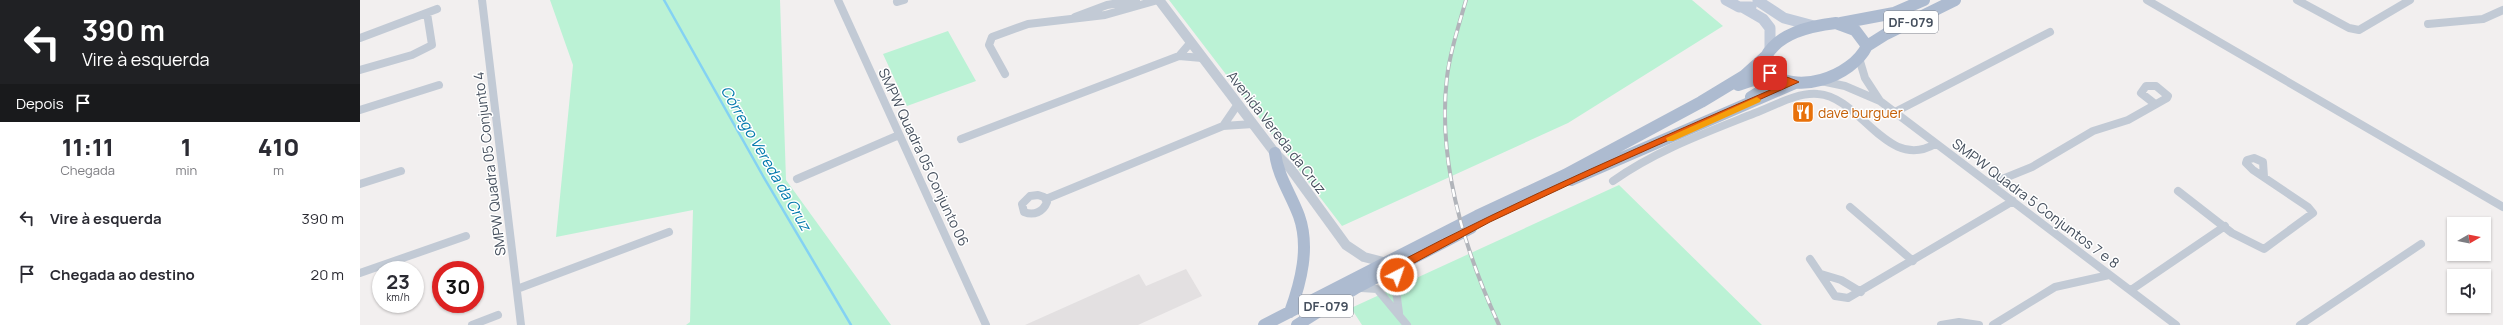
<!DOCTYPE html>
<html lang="pt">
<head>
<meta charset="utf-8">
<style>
  body { margin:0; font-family:Manrope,sans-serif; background:#f2f2f3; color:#2b2b33; height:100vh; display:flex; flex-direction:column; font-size:15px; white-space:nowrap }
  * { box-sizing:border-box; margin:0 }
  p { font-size:13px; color:#7c7c81 }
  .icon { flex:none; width:22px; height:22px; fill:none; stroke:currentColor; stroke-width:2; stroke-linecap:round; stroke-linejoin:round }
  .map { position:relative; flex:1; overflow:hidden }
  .drawer { display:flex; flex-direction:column; background:#fff; width:360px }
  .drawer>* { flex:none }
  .banner { background:#202124; color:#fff; overflow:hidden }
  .needle { width:26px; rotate:81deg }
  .controls { position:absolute; left:2087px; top:217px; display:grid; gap:8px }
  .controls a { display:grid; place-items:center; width:44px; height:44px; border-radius:0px; background:#fff; box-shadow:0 1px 3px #0004; font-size:20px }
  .speed { position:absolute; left:12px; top:261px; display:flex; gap:8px; font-size:20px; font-weight:700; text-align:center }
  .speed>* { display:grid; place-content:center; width:52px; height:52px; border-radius:50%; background:#fff; box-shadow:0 1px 3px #0004; line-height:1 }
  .speed small { font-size:10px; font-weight:400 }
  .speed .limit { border:6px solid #d22; background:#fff; color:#111 }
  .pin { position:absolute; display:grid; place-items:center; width:34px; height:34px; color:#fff; margin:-17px; border-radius:8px; box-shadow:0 2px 6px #0006 }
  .me { position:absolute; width:44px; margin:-22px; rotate:41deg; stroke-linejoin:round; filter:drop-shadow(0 0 3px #0008) }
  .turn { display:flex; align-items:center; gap:14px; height:84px; padding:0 16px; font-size:18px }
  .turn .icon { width:52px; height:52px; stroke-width:2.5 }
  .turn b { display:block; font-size:28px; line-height:34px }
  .then { display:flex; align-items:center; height:38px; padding:0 16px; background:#0003; gap:8px; font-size:15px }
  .eta { display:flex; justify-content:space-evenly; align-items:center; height:68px; text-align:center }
  .eta b { font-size:24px; font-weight:800; line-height:28px }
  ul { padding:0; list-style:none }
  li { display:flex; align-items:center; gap:12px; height:56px; padding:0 16px }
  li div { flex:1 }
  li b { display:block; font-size:15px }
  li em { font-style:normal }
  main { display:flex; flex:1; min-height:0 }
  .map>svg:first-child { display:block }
</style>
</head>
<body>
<main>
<section class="drawer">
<div class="banner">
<div class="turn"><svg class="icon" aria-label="left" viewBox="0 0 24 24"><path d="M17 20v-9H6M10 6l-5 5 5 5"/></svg><div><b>390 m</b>Vire à esquerda</div></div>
<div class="then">Depois<svg class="icon" aria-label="arrive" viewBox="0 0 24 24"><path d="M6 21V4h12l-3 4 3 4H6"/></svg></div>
</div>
<div class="eta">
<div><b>11:11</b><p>Chegada</p></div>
<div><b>1</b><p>min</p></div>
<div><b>410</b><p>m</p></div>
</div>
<ul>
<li><svg class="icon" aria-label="left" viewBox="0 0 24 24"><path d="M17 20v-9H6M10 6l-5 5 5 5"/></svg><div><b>Vire à esquerda</b></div><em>390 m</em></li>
<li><svg class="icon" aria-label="arrive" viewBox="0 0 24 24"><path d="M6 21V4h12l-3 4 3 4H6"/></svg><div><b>Chegada ao destino</b></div><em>20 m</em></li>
</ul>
</section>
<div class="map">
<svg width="2143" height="325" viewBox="0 0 2143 325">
  <rect width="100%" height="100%" fill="#f2efef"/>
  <path fill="#e3e0e1" d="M826,269L842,296L778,325H665L779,274L786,286Z"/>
  <path fill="#bbf2d5" d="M190,0H420L426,180L531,325H326L330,322L333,210L196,237L213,65Z
    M809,0H1332L1363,26L1208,123L982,226Z
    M588,31L616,81L547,106L523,54Z
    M1259,185L1402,325H1002L991,308Z"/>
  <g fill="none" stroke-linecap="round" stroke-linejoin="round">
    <path stroke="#84d2f3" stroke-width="2.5" d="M304,0L403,176L491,325"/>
    <path stroke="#c2cad5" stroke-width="8" d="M122,0L161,325
      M478,0L626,325
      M1787,0L2143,207
      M1937,0L1989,28L1999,30L2050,0
      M537,2L544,0
      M715,17L747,5L776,0
      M2068,24L2123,19L2143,10
      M0,38L77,9
      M819,56L831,42
      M1499,58L1505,78L1520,101L1816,325
      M0,70L52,55L72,45L67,13
      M645,74L629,45L632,37L668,24L745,15L798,0
      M1461,81L1485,86L1520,101
      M0,110L79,85
      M1535,112L1690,32
      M863,126L878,104
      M601,139L819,56L842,58
      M437,179L539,135
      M1253,181C1297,150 1345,133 1395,113C1414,106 1437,92 1458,94C1501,97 1527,172 1575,144
      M0,184L41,171
      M1630,184L1672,167L1733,131L1768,120L1807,98L1808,96L1796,86H1786L1781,93L1795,104
      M1818,191L1872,233L1904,249L1953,213L1948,207L1893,170L1886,163L1887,160L1894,158L1903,162L1904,177
      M678,195L684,197L687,202C683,212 674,216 664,212L662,204L670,196Z
      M686,199L863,126L893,124
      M1490,207L1553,261
      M1450,259L1475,296L1488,298L1653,201
      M1039,266L1036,290L1039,313
      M0,273L106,236
      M1461,274L1481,280L1501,292
      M1001,288L1017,289L1047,325
      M157,289L309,232
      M1771,290L1865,226
      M112,325L138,315
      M1581,325L1599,322L1619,325
      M1633,325L1695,287L1749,275
      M1940,325L2061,244"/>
    <path stroke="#c2cad5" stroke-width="10" d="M799,0L915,153L930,168L986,245L1004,257L1027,263"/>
    <path stroke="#c0cada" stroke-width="11" d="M1366,0L1379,7H1391
      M1398,1L1424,18L1454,26
      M1384,8L1403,19L1410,28V49"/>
    <path stroke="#adbbd0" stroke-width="12" d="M1476,23L1495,30L1507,46C1492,77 1434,97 1408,70L1405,58C1418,33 1450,26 1476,23Z
      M1481,23L1534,13L1564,0
      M1507,46L1526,34L1595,0
      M1378,85L1393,80L1400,82L1404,89L1391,97
      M915,153C918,177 931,194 939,216C950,247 941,282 930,312
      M1211,180L1435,83
      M904,325L1117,216L1205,175L1341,102L1384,76L1405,57
      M937,325L996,288L1111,228"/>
    <g stroke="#b1b4ba" stroke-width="4">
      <path id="rail" d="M1106,0C1099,25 1090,51 1087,77C1077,162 1104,249 1139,325"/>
    </g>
    <use href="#rail" stroke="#fff" stroke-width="2.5" stroke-dasharray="8" stroke-linecap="butt"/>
  </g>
  <path fill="#ea580c" stroke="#983908" d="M1407,71C1409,70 1438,81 1439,82L1215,182L1130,222L1043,269L1040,278H1033L1032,275L1035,264C1162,197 1293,141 1424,84L1407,75Z"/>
  <path fill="#f59e0b" d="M1397,97L1401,100L1400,102L1313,141H1307L1306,138Z"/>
  <defs>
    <g id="restaurant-square" transform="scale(1.15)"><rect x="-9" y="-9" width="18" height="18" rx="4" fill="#e8710a" stroke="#fff"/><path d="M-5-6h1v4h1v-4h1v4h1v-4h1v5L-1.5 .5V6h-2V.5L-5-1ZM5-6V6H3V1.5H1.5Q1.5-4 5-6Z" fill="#fff"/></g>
  </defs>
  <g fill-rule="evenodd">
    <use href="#restaurant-square" x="1443" y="112"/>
  </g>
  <g text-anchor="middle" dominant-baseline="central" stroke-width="3" stroke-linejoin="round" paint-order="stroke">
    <g fill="#fff" stroke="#7e848e" stroke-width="1">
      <rect x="1524" y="11" width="54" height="22" rx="3"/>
      <rect x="939" y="295" width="54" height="22" rx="3"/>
    </g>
    <g font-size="13" font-weight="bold" fill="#46505e">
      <text x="1551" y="22">DF-079</text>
      <text x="966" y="306">DF-079</text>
    </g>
    <g font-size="14" fill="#c56008" stroke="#fff" text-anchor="start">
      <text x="1458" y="112">dave burguer</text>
    </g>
    <g font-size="14" fill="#46505e" stroke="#fff">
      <text transform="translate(917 132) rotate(52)">Avenida Vereda da Cruz</text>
      <text transform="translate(564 157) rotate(65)">SMPW Quadra 05 Conjunto 06</text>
      <text transform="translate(129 164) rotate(-97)">SMPW Quadra 05 Conjunto 4</text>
      <text transform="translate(1676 203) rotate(37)">SMPW Quadra 5 Conjuntos 7 e 8</text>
    </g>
    <g font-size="15" font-style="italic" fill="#037aad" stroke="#fff">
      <text transform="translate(406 158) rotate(60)">Córrego Vereda da Cruz</text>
    </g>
  </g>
</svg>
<div class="controls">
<a><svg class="needle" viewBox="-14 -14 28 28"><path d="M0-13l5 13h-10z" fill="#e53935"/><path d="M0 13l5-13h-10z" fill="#7c7c81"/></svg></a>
<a><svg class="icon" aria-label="sound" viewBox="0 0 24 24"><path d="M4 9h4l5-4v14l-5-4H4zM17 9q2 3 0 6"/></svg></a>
</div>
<div class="speed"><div>23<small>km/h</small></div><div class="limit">30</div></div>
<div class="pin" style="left:1410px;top:73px;background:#d93025"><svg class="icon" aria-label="arrive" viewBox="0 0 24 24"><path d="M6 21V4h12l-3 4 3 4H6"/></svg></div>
<svg class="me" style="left:1037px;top:275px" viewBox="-20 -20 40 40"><circle r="17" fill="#ea580c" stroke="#fff" stroke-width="3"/><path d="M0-11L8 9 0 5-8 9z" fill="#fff"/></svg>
</div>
</main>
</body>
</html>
